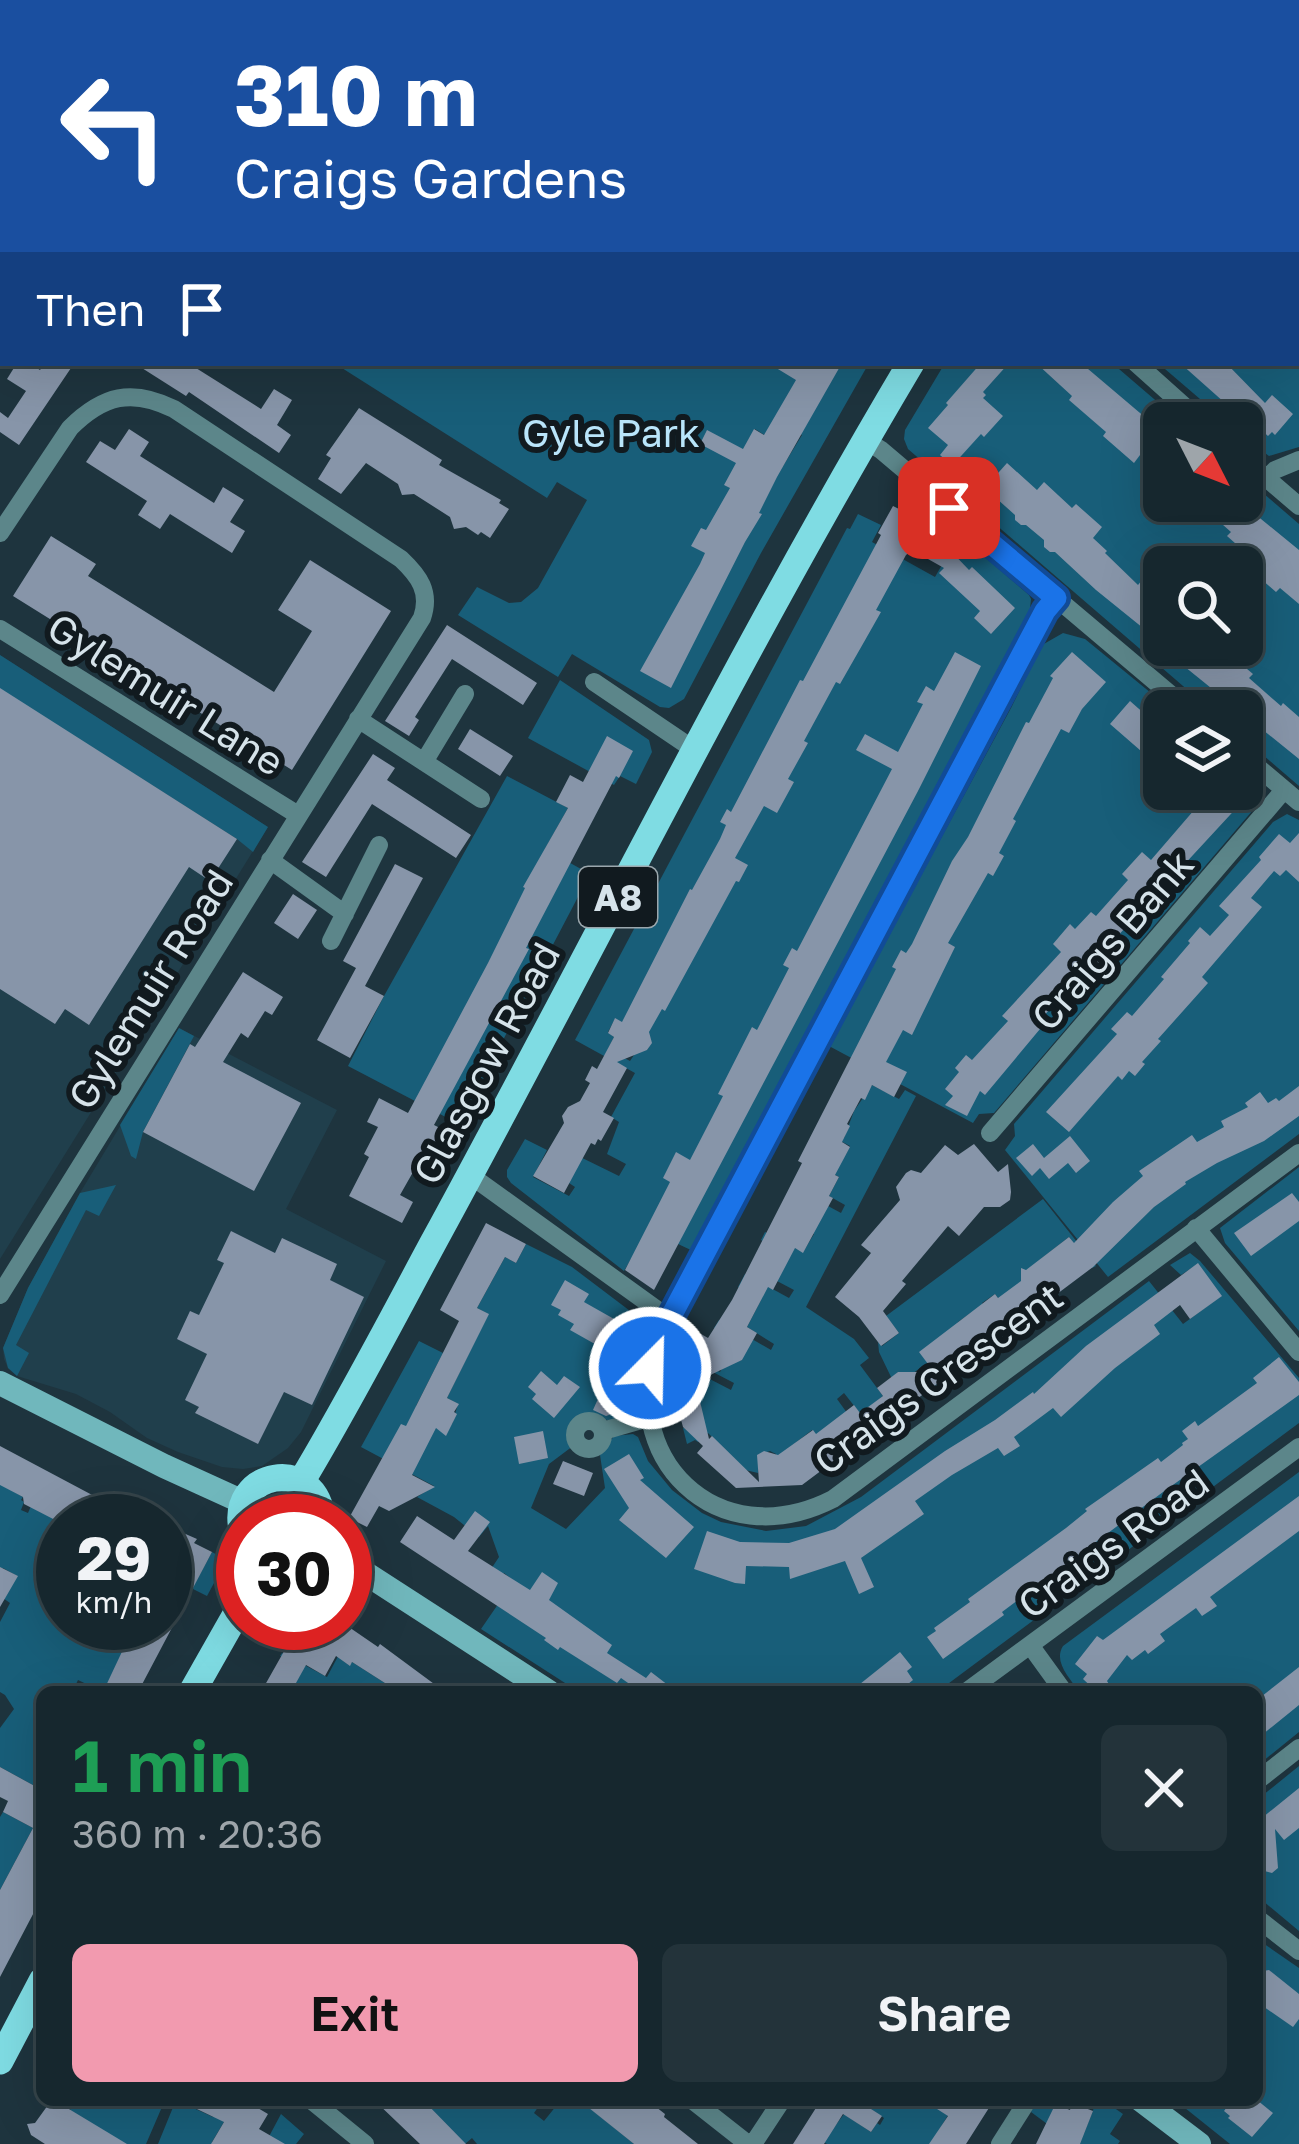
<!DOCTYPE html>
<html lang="en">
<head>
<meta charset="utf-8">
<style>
  body { margin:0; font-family:"Golos Text",sans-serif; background:#23333a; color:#f1f3f6; height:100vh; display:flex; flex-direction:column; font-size:45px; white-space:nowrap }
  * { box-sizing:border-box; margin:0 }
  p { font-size:39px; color:#9ea5aa }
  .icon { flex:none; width:66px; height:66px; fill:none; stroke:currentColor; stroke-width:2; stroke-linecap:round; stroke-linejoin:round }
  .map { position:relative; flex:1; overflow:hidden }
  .side { position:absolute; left:36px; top:1686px; width:1227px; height:420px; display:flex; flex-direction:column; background:#16272e; border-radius:18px; box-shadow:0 12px 48px #0002,0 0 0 3px #35444a }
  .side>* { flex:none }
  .guide { position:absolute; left:0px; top:0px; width:1299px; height:366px; box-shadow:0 12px 48px #0002,0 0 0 3px #35444a; background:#1a4fa0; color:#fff; overflow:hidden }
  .needle { width:78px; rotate:132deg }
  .fabs { position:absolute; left:1143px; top:402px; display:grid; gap:24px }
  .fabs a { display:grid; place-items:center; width:120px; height:120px; border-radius:18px; background:#16272e; box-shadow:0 12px 48px #0002,0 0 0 3px #35444a; font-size:60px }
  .speed { position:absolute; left:36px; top:1494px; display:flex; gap:24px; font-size:60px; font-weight:700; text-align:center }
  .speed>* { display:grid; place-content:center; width:156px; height:156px; border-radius:50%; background:#16272e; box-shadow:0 12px 48px #0002,0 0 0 3px #35444a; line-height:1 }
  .speed small { font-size:30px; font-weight:400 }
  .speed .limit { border:18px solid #d22; background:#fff; color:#111 }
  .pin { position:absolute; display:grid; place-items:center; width:102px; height:102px; color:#fff; margin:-51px; border-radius:24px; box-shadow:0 6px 18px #0006 }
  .me { position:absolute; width:132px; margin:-66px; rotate:23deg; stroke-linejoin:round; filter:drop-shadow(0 0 9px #0008) }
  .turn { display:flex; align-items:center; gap:42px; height:252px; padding:0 36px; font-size:54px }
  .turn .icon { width:156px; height:156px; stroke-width:2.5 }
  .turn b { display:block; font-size:84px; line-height:102px }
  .then { display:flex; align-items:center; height:114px; padding:0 36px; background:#0003; gap:24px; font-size:45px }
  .round { display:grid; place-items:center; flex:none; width:126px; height:126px; border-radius:18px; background:#23333a }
  .summary { display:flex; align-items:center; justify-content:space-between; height:204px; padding:0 36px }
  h1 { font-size:72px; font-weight:600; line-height:90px; color:#1e9e55 }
  .cta { display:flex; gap:24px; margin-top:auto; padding:24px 36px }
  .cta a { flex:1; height:138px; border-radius:18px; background:#f29aaf; color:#111; font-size:48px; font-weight:600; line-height:138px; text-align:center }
  .cta a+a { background:#23333a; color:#f1f3f6 }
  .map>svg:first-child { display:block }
</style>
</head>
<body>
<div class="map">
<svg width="1299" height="2144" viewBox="0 0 1299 2144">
  <rect width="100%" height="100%" fill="#1e343e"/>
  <path fill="#203f4c" d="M0,655L268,827L0,1259Z
    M179,1028L337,1110L286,1209L386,1261L301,1432L288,1448L262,1466L243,1469L222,1467L178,1452L147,1438L110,1412L76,1394L17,1376L8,1368L4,1359L3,1348L28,1288L80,1193Z"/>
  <path fill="#185e79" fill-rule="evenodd" d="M0,0H818L816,3H3V233L0,240Z
    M1169,0H1299V190L1296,193V3H1167Z
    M1299,246V447L1269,456L1242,436V423H1228L1158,363H1296V248Z
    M334,363H869L761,553L684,699L669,708L660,707L572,654L558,677L458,615L477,587L509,603L521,602L538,588L587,500L557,482L547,498ZM787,427L802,435L783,466L746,444L755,429L766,436Z
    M945,363H1112L1182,423H1164V501H1242V475L1299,524V786L1242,737V711H1212L908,449L904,439L905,430ZM1164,567H1242V645H1164Z
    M858,514L881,525L872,542L935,577L959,535L1029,595L1031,599L1030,609L693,1251L678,1244L636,1261L631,1259L624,1271L511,1183L507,1177V1170L525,1139L547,1150L533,1177L569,1196L575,1187L569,1183L568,1151L619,1176L626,1164L607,1154L619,1122L611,1117L635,1073L575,1040L847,528L850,529ZM615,1019L651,1043L647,1050L638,1049L630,1061L608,1049L614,1037L608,1032Z
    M1063,633L1085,639L1173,711H1164V789H1242V771L1259,788V803L994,1113L979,1114L973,1123L829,1046L1011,708L1042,645Z
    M0,655L268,827L253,852L237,839L0,689Z
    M560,680L649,740L652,752L636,784L620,776L614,785L528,738Z
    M507,776L568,808L545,849L590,874L459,1124L348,1066L384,996Z
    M1287,814L1299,820V1134L1108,1277L1005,1150L1015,1136L1014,1124L1273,822Z
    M179,1028L194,1036L143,1132L136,1159L131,1156L120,1125Z
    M872,1085L899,1099L905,1090L916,1096L806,1307L854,1339L869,1358L860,1365L883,1396L864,1412L877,1429L874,1431L844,1393L837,1399L850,1417C837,1418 833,1418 831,1431L846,1452L843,1455L827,1435L820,1440L812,1430L776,1458V1454L770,1451L758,1455V1473L741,1469V1465L708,1433L698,1442L695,1440L687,1444L683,1428L704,1423L675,1398L669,1370L696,1385L702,1375L731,1390L734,1383L707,1369L709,1366L720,1372L724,1365L742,1360L744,1349L714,1328L719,1320L771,1350L774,1344L747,1327L761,1300L738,1287L745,1274L789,1298L794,1290L777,1281L783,1252L761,1240L765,1232L803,1252L814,1234L796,1223L828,1206L841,1213L845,1205L829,1196L839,1177L825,1169L846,1154L850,1146L833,1137L844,1138L854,1111Z
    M1299,1167V1331L1225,1243L1220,1228Z
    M116,1185L99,1216L86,1210L16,1345L29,1353L17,1376L8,1368L3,1348L28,1288L80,1193Z
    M1043,1199L1096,1266L1092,1268L1069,1237L1042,1258L1031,1271H1022L1021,1278L1026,1285L1002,1303L995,1294L982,1303L1004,1333L1001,1336L981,1310L975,1315L972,1312L958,1322L941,1381L934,1386L920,1368L908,1377L905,1372H898L892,1379L879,1352L878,1342L882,1346L899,1333L886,1316Z
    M526,1244L572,1267L646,1323L649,1329L636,1366L634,1416L609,1421L593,1413C576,1418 565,1428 573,1446L549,1464L531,1508L566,1529L605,1488L600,1455L614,1436L633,1434L638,1437L648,1461L672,1490L702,1513L721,1522L766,1531L806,1526L861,1497L1149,1281L1183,1324L1221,1296L1198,1264L1181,1275L1170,1265L1190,1253L1200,1261L1299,1378V1423L937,1692H579L481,1629L514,1581L504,1573L500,1578L489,1572L499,1557L488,1526L479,1537L454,1517L417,1497L434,1486L361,1447L419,1341L443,1353L416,1406L452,1424L458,1404L447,1398L488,1314L477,1308L505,1257L516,1263Z
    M1299,1472V1732L1257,1766V1692H1079C1070,1678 1053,1662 1063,1646Z
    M0,1473L4,1486L23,1497L21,1500L24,1502L21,1510L28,1513L31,1506L40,1512L63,1521V1623H146L143,1629L136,1625L133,1627L128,1625L125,1631L160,1649L126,1642L121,1651L128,1654L109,1691L101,1687L99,1690L78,1680L75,1686L86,1692H42V1790L0,1767V1728L14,1709L5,1695L0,1692V1622L10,1603L3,1598L17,1576L3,1568L0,1572Z
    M212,1552L221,1557L214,1583L207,1596L193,1589L190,1592Z
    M344,1645L342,1660L349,1665L352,1662L399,1692H291L303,1669L280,1656L282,1653L327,1677Z
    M1299,1766V1931L1257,1896V1800Z
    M3,1812L33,1828L0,1890V1817Z
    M1257,1939L1299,1968V2144H1230L1175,2100H1257Z
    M76,2100H165L146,2144H121L70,2110Z
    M176,2100L213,2117L222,2100H237L212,2142L214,2144H158Z
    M439,2100H543L534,2113L544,2121L561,2100H580L634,2144H477L472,2138L465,2144L431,2109Z
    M864,2100H924L948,2115L938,2132L948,2144H827L820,2140L830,2124L835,2126L844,2114L871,2132L877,2123L880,2125L884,2118L862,2103Z
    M1038,2100H1059L1056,2108L1084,2133L1097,2100H1103L1123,2114L1110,2134L1120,2141L1118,2144H1061L1062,2135L1031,2112Z
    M281,2114L304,2134L296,2144H265Z"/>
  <path fill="#8795a9" d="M17,363H29L40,370L45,363H63L71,368L19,445L0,432V412L8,418L26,391L7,379Z
    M134,363H188L261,409L274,389L292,400L277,425L291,435L279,453L189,392L186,396Z
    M768,363H842L777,477L759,513L762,514L745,542L671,688L640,671L700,564L705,553L691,546L701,528L706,530L730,488L724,485L736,463L700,444L707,430L743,449L754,429L764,435L796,380Z
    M981,363H1009L983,392L986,395L983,398L1003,416L984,437L981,434L952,466L940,455L948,445L928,428L948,405L946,403Z
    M1036,363H1081L1153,424L1164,434V476L1140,455L1134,463L1103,436L1106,432L1069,400L1072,396Z
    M1180,363H1226L1265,403L1272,395L1293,414L1275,435L1272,432L1268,436L1234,405L1228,401L1225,403Z
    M359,408L442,460L439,465L501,500L499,503L509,509L490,538L481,532L478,535L466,527L454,529L450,517L414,494L402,495L398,484L366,463L341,494L318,479L331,458L326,455Z
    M129,429L149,442L140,456L214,503L223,487L244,500L230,522L245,531L232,553L170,514L160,529L138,515L147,501L86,462L100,441L115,450Z
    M1007,463L1037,490L1044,482L1072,508L1076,504L1102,527L1093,538L1107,551L1105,553L1138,585L1142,580L1164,600V645L1096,590L1055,552H1050L1044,547V540L1026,525H1021L1015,520V515L996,498H991L983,490Z
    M904,501L930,515L921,533L946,546L969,570L972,567L1015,608L991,634L974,618L980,611L939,573L944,568L912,550L906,555L876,610L881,612L864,642L840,684L836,682L804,741L808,743L788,779L794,782L777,813L764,806L735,858L748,865L739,882L736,881L665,1011L662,1009L649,1032L652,1043L647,1050L617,1062L627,1068L603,1112L614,1118L601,1141L598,1139L595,1145L591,1143L564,1193L533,1176L564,1123L562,1116L568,1107L580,1101L590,1083L585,1080L592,1066L597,1069L614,1037L608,1033L615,1018L622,1022L690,889L692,890L720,839L726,825L720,822L727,809L731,812L800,680L803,681L881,535L878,533L893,506L899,509Z
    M1196,501H1239L1299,550V604L1280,588L1276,592L1247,567L1253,559L1227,536L1231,532Z
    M51,536L96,564L88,576L274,692L312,631L278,610L310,560L391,611L292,770L13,596Z
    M447,625L537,683L523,705L452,659L415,717L419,720L409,736L385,721Z
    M1177,645H1210L1217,651L1221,647L1253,674L1249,678L1281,706L1283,703L1299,717V759L1169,654Z
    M955,652L981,666L918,791L654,1290L625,1270L670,1182L663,1178L676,1152L690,1160L723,1096L718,1094L752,1027L757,1030L789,968L783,965L792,948L797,951L892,769L856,750L865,734L898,752L923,704L917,702L926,686L934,691Z
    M1072,652L1106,682L1082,709L1069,733L1061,729L1013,819L1016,821L999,853L1004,856L993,876L988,873L948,943L955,947L912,1035L903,1030L886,1062L907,1072L894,1097L872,1085L865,1100L861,1098L847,1124L850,1126L842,1142L850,1147L835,1175L839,1177L829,1196L833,1198L803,1253L795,1248L773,1290L768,1287L747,1327L757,1333L742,1360L706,1377L684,1365L701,1334L708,1338L732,1300L802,1163L798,1161L896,969L892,967L901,950L906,953L912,944L952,861L968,837L1026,722L1029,723L1053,678L1050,676Z
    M0,688L237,839L210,881L189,867L89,1025L65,1009L55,1024L0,989Z
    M1130,701L1164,731V771L1110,724Z
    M470,729L513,756L500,776L458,749Z
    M607,736L633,751L619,778L616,776L526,948L529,949L434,1125L444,1130L431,1154L425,1151L400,1195L413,1202L402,1223L349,1196L369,1157L364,1154L378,1127L367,1122L379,1098L408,1113L488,963L525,888L523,887L568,808L556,802L570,775L583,782Z
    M373,754L395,768L387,780L471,835L456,858L372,804L326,877L302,862Z
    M1205,789H1227L1242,802L1181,868L1177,865L1158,887L1160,890L1102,953L1105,955L1080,987L1074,982L1041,1019L1045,1023L985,1095L980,1091L967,1116L945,1105L953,1096L945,1089L959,1072L955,1068L966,1055L972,1060L1008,1021L1002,1016L1061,952L1053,944L1070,924L1075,929L1091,912L1096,916L1128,880L1122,874L1142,852L1151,860L1201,802L1197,799Z
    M1299,833V882L1286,870L1280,876L1274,871L1251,898L1262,907L1202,977L1208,983L1158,1039L1161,1041L1142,1062L1145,1064L1135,1076L1129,1071L1122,1080L1118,1076L1069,1132L1046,1112L1117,1034L1111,1029L1127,1012L1132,1016L1164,979L1161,977L1190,943L1188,941L1200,927L1210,936L1229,915L1219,906L1261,860L1259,857L1279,834L1290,843Z
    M395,864L423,878L365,986L384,996L350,1058L317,1040L356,968L343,961Z
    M293,894L317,910L298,939L274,923Z
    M243,972L283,997L272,1015L265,1011L248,1038L241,1033L223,1062L301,1103L254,1191L143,1132L190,1044L195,1047Z
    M1299,1086V1116L1264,1141L1217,1163L1185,1182L1186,1184L1154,1207L1093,1267L802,1485L736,1488L697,1453L703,1446L683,1427L675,1398L698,1393L709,1439L712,1436L759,1482L757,1455L764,1451L778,1455L813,1430L816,1434L854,1405L860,1413L883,1396L877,1388L898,1372H934L919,1352L995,1294L998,1298L1021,1281V1268L1026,1270L1069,1237L1074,1243L1113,1202L1143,1176L1139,1171L1192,1135L1197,1142L1224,1127L1221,1121L1248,1107L1245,1103L1260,1092L1268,1103L1276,1098L1279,1101Z
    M1070,1136L1090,1161L1076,1173L1068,1163L1049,1179L1040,1168L1032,1176L1016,1158L1033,1144L1044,1158Z
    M974,1144L998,1172L1008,1164L1011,1192L1010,1200L1000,1207H984L959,1236L948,1226L902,1281L906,1284L883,1311L899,1333L881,1346L859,1317L835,1297L871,1253L861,1245L900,1200L896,1187L906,1173L911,1170L921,1173L945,1145L958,1155Z
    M1292,1193L1299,1202V1221L1251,1256L1234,1233Z
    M486,1223L526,1244L516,1263L505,1257L477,1308L489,1314L447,1398L459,1404L454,1412L457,1414L446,1436L436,1428L412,1475L435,1487L389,1511L379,1506L367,1527L349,1518L401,1424L406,1426L459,1321L440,1310Z
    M231,1231L275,1253L282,1238L337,1264L330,1280L364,1297L312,1405L284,1392L258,1444L195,1413L199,1407L185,1400L207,1354L177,1339L190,1311L199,1315L224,1263L217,1260Z
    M1198,1263L1222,1296L1190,1319L1180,1305L1154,1325L1160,1334L1115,1368L1061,1417L1053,1408L1014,1437L1020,1446L1004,1456L998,1448L952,1475L915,1501L924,1514L861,1558L874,1587L859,1594L845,1561L790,1579L789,1567L746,1566L745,1584L735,1583L694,1569L707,1531L740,1542L789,1543L835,1529L945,1451L995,1420L1033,1392L1034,1394L1086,1346Z
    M565,1280L589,1294L584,1302L630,1328L609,1352L570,1330L574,1324L558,1315L561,1310L551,1305Z
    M619,1352L618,1401L612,1414L606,1416L593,1410Z
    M1279,1357L1299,1382V1395L1163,1492L1002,1612L1004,1615L943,1659L927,1637L936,1631L934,1628L970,1602L968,1599L1066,1528L1087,1511L1085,1509L1158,1458L1161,1462L1183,1445L1182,1443L1188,1439L1182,1431L1195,1421L1198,1426L1257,1383L1253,1378Z
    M541,1371L557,1385L564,1376L580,1387L554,1418L532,1399L536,1394L528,1387Z
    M543,1431L548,1458L519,1464L514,1437Z
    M0,1446L111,1505L102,1521H57L24,1504L23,1497L0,1485Z
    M629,1454L644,1478L640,1480L694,1527L666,1558L619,1520L629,1508L604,1469Z
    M563,1461L593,1473L584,1496L553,1484Z
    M1299,1496V1531L1210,1597L1217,1606L1202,1616L1196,1608L1160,1634L1165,1641L1148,1654L1145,1650L1132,1660L1127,1655L1107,1681L1114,1692H1097L1083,1679L1087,1674L1075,1664L1097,1636L1103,1640Z
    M475,1511L490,1522L468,1551L530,1590L542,1572L558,1583L549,1600L612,1645L607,1653L646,1678L651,1672L677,1692H636L638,1690L621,1678L617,1683L560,1647L558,1650L544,1640L546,1638L400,1542L417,1516L454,1540Z
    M165,1525L197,1539L194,1543L212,1552L138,1692H103L135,1624L143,1629L146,1623H165Z
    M0,1567L18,1576L0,1607Z
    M300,1623H343L378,1647L380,1644L445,1692H399L352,1662L350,1666L336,1656L325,1676L306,1665L291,1692H261Z
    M900,1652L912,1667L907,1671L913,1680L898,1692H850Z
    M1299,1667V1705L1257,1739V1700Z
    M0,1767L42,1790V1897L0,1977V1890L33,1828L3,1812L8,1801L0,1797Z
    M1299,1788V1828L1284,1840L1275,1829L1278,1868L1272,1873L1257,1869V1822Z
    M1269,1970L1299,1994V2019L1293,2027L1257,2002V1972Z
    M178,2100H244L268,2114L259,2129L285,2144H211L224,2122Z
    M374,2100H423L466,2144H420Z
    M579,2100H647L665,2114L664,2117L698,2144H634Z
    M821,2100H857L882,2116L871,2132L843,2114L824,2144H793Z
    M923,2100H994L966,2144H929L948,2116Z
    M1232,2100H1257L1273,2113L1252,2137L1228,2118L1230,2116L1224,2111Z
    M59,2103L127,2144H45L31,2135L27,2124L35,2123L48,2105L55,2109Z
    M1072,2103L1093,2111L1080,2144H1036L1054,2107L1057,2105L1070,2110Z"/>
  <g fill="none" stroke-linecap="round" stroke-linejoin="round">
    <path stroke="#5c868a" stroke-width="18" d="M1296,220L1299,219
      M1136,363L1203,423
      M865,440L881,450L1190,711
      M1242,457L1299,506
      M1267,478L1275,470L1299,460
      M0,533L70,428C103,395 132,388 174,409L401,559C419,576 431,592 422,618L0,1295
      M1056,598L1045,612L659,1339C614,1457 717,1558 833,1499L1299,1153
      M0,629L298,815
      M594,682L696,751
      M358,719L481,799
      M1242,754L1299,802
      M424,762L465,694
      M270,860L345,914
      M331,941L379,845
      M990,1133L1284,790
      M470,1175L670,1319
      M1196,1228L1299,1352
      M575 1435a14 14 0 1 1 28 0a14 14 0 1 1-28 0Z
      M603,1431L648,1418
      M1030,1645L1064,1692
      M966,1692L1299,1447
      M1257,1781L1299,1748
      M1257,1918L1299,1951
      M311,2100L365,2144
      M692,2100L748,2144
      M753,2144L782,2100
      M1000,2144L1028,2100"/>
    <path stroke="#70b7bc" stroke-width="24" d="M0,1383L164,1466L243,1502
      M345,1560L549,1692
      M1141,2100L1199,2144"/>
    <path stroke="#7fdce3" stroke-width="27" d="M1131,3L1133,0
      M301,1482C348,1404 390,1323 433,1243C593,950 740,650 911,363
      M243,1533C226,1470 318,1454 322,1521
      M192,1692L243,1602
      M0,2061L42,1981"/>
  </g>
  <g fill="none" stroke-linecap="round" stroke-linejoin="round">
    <g stroke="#114b97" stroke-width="30">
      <path id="route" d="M650,1368L659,1339L1045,611L1056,598L949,508"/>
    </g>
    <use href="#route" stroke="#1a73e8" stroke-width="21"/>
  </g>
  <g text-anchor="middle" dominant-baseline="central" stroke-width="12" stroke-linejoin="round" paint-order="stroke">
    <rect fill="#111a1f" stroke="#9ba7ad" stroke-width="3" x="579" y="867" width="78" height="60" rx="9"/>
    <g font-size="36" font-weight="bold" fill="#d6e3ea">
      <text x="618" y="897">A8</text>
    </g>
    <g font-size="39" fill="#b9e5fa" stroke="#111a1f">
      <text x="611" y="432">Gyle Park</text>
    </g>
    <g font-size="39" fill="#d6e3ea" stroke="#111a1f">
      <text transform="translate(166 694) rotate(32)">Gylemuir Lane</text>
      <text transform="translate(1112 940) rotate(-49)">Craigs Bank</text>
      <text transform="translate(150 989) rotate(-58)">Gylemuir Road</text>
      <text transform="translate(486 1063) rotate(-62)">Glasgow Road</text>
      <text transform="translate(938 1378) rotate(-36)">Craigs Crescent</text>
      <text transform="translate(1113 1543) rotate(-36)">Craigs Road</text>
    </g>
  </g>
</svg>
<div class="fabs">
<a><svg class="needle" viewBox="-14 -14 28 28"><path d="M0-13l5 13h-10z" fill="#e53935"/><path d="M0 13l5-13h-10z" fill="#9ea5aa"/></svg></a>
<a><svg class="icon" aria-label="search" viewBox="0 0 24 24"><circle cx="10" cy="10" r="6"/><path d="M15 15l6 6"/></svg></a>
<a><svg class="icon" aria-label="layers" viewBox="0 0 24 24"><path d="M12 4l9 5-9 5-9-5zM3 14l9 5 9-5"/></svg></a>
</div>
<div class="speed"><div>29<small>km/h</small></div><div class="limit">30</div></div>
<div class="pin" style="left:949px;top:508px;background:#d93025"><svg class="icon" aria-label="arrive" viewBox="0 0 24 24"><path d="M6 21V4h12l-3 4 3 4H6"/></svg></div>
<svg class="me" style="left:650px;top:1368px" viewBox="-20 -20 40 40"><circle r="17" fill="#1a73e8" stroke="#fff" stroke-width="3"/><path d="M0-11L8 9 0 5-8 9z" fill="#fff"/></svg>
<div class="guide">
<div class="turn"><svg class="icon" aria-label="left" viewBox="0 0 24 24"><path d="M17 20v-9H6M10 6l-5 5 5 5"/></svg><div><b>310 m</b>Craigs Gardens</div></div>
<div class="then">Then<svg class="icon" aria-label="arrive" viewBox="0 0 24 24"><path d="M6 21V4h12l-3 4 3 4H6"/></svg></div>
</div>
<section class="side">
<div class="summary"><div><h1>1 min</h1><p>360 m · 20:36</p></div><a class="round"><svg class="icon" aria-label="close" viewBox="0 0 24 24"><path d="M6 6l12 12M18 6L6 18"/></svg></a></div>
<div class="cta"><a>Exit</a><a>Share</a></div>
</section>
</div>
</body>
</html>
